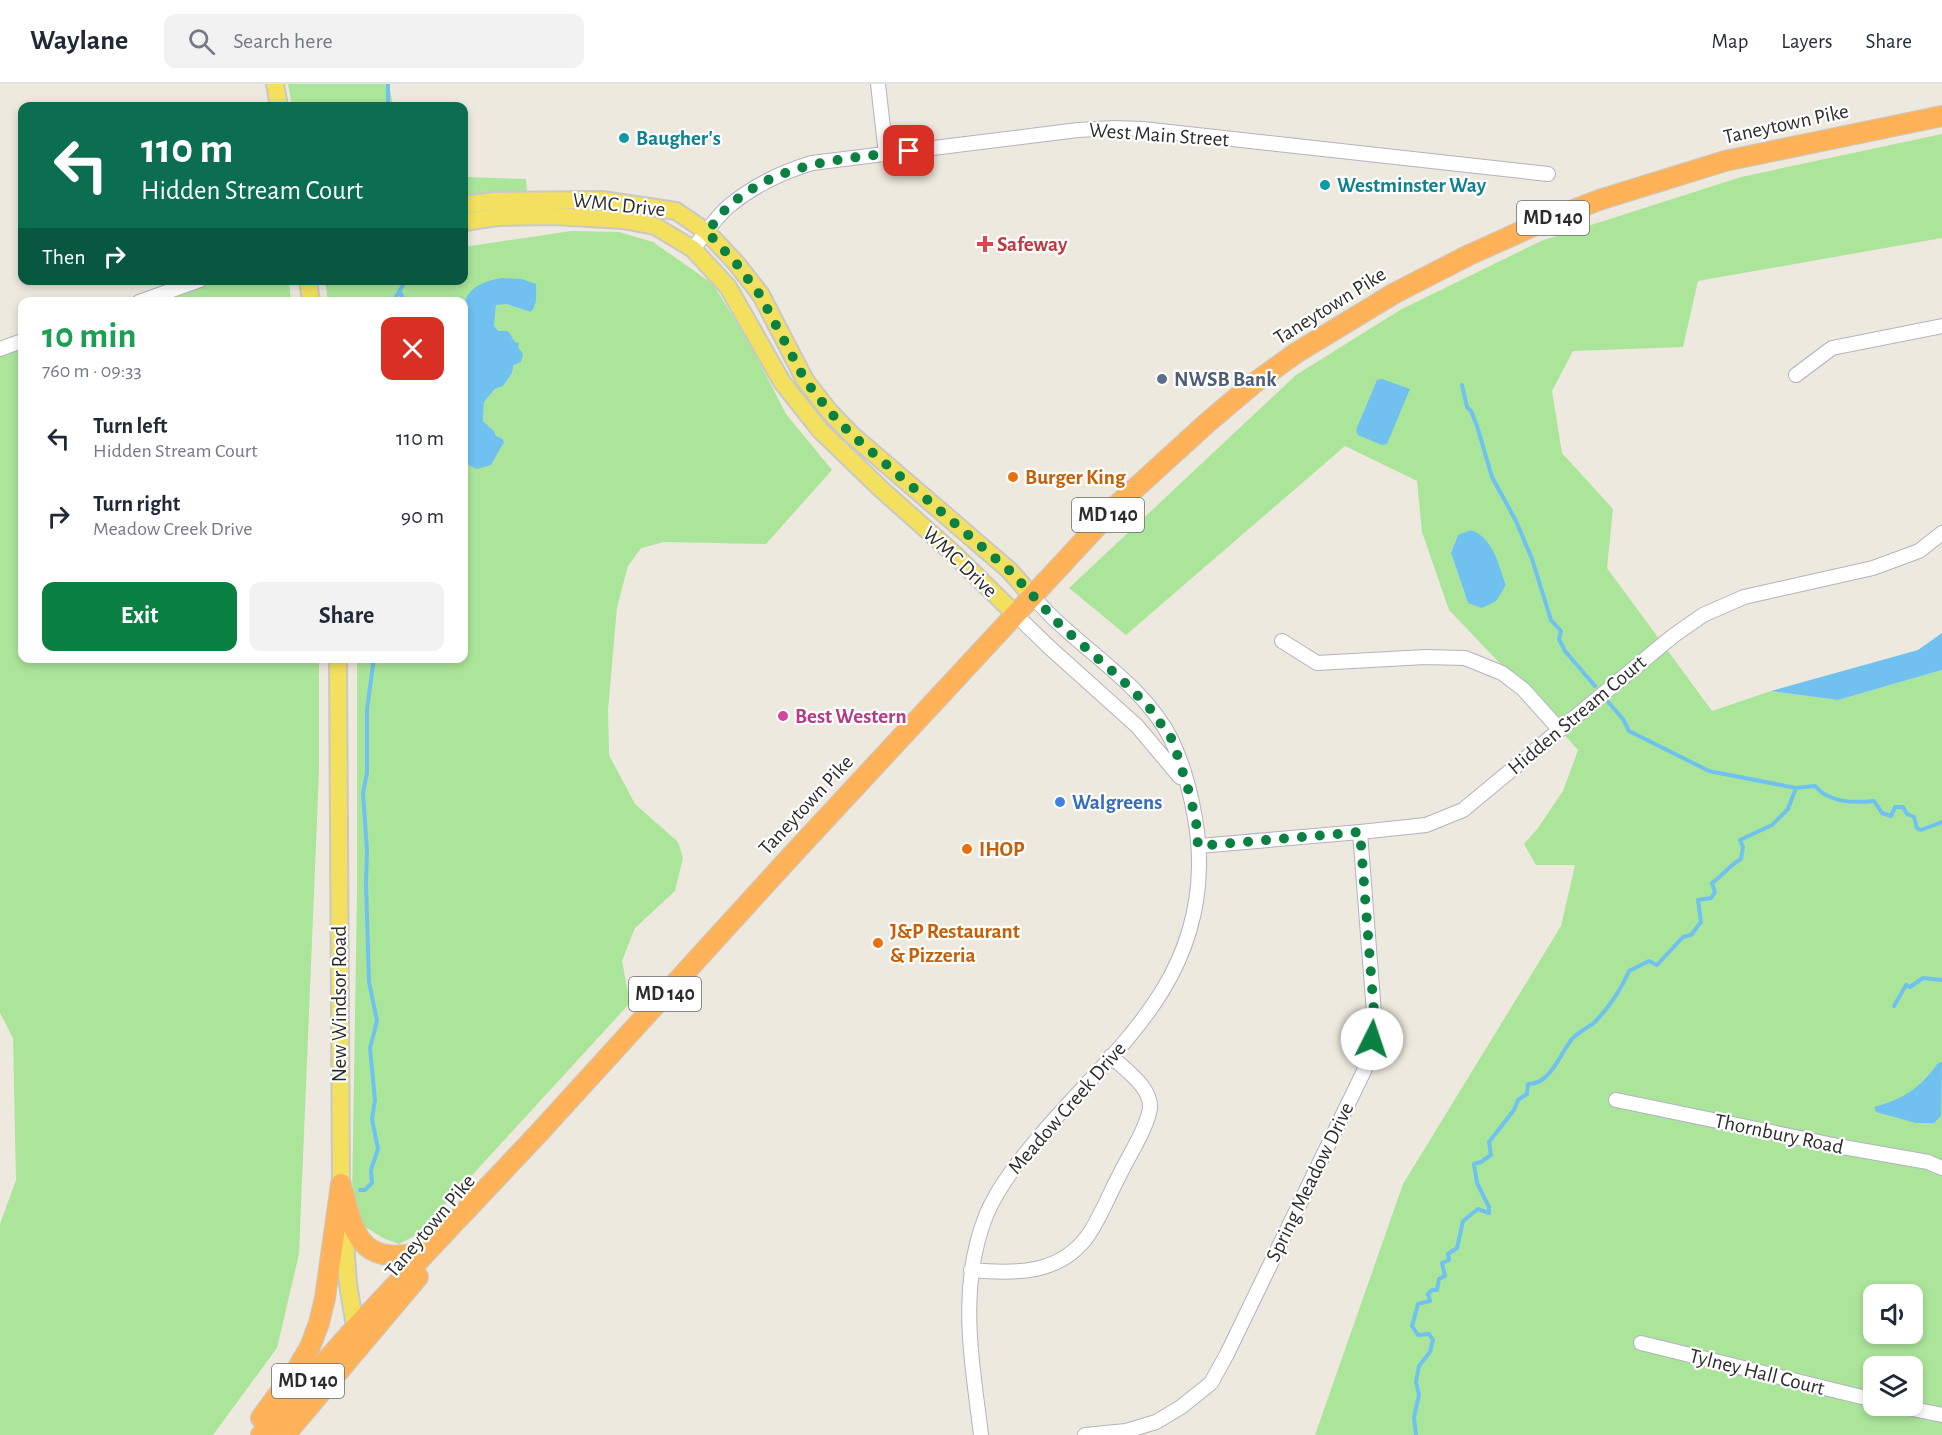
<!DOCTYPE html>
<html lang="en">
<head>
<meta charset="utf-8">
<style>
  body { margin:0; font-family:"Alegreya Sans",sans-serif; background:#f2f2f3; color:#1f2937; height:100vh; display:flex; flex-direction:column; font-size:22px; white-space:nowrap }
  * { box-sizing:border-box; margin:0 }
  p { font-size:20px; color:#747a83 }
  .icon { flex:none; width:33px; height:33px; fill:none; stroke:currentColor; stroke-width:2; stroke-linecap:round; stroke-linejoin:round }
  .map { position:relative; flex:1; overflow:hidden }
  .sheet { position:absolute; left:18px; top:213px; width:450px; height:366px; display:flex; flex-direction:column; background:#fff; border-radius:12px; box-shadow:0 3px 9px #0003 }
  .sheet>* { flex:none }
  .hud { position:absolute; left:18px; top:18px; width:450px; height:183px; border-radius:12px; box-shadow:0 3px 9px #0003; background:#0b6e4f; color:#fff; overflow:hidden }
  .fabs { position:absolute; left:1863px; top:1200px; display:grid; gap:12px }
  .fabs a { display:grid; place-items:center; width:60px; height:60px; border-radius:12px; background:#fff; box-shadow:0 3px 9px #0003; font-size:30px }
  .pin { position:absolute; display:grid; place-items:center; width:51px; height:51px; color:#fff; margin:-26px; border-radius:12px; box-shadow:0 3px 9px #0006 }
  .me { position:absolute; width:66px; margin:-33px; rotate:4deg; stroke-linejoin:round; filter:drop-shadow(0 0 4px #0008) }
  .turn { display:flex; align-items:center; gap:21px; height:126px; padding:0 24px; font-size:27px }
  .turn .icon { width:78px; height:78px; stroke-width:2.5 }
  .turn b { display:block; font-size:42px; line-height:51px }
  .then { display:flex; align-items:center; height:57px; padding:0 24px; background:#0003; gap:12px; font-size:22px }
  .round { display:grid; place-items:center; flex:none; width:63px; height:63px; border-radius:12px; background:#f2f2f3 }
  .headline { display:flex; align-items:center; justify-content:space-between; height:102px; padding:0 24px }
  h1 { font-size:36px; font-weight:700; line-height:45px; color:#1e9e55 }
  .cta { display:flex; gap:12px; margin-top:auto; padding:12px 24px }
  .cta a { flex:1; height:69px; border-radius:12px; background:#0b8043; color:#fff; font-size:24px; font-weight:700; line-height:69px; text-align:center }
  .cta a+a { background:#f2f2f3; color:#1f2937 }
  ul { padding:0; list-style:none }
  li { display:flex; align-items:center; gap:18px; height:78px; padding:0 24px }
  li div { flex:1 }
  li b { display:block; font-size:22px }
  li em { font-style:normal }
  header { display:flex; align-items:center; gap:36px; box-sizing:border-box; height:84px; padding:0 30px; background:#fff; border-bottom:2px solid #e0e1e3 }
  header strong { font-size:28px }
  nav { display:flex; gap:33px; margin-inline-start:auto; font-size:21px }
  .search { width:420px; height:54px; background:#f2f2f3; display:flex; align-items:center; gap:15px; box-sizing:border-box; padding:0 21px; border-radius:12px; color:#747a83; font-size:22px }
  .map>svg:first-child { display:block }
</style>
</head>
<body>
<header>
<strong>Waylane</strong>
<div class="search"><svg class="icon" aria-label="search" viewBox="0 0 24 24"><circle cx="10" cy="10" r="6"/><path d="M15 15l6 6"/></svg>Search here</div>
<nav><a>Map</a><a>Layers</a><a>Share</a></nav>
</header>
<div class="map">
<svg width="1942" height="1351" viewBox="0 0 1942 1351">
  <rect width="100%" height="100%" fill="#eee9de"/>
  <path fill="#abe59a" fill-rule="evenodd" d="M288,0H389L393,22H292Z
    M1942,50V154L1698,197L1683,263L1573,267L1552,307L1562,369L1613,425L1607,484L1712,627L1771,607L1838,616L1942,586V1351H1315L1403,1100L1561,842L1575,781H1536L1524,760L1538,744L1563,707L1578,666L1511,591L1449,526L1422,448L1417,397L1345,362L1126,551L1069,504L1296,291L1400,226L1541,157L1741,93ZM1458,451L1499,484L1506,501L1468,519L1451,469ZM1874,1210H1912V1250H1874ZM1874,1282H1912V1322H1874Z
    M464,93L526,95L527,107L488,109L464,113Z
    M571,147L619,148L653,158L713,200L750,260L786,330L832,386L766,460L664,458L641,464L628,482L617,523L608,626L609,671L635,720L678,758L683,774L675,807L635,844L622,877L630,919L418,1150L399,1160L383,1154L359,1139L352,1116L357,809V575L464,574V379C488,391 493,377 504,357L503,355L496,353L494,347L483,337L484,318L495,305L503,302L512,289L519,266L508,247H499L494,242L496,220H506L531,228L535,220L467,213L464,225V218L328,217L325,197L464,196V163Z
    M212,196L289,197L291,217L143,218Z
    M22,257V574L319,575V688L299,1170L277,1264L213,1351H0V1140L16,1096L13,954L0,929V265Z"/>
  <path fill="#70c1f0" d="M502,194L522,195L536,200C536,210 538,219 531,228L506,220L496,221L494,242L499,247H508L515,258L519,259L518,263L523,270L521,278L514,281L512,289L503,302L495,305L484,318L483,337L494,347L496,352L503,355L504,358L491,381L477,385L464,379V225C465,221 465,215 468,211C475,200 490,196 502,194Z
    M1382,295L1410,305L1387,360L1382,361L1358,351L1356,346L1377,296Z
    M1471,446C1494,455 1498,480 1506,501L1496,517L1482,524L1468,519L1451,469L1458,451Z
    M1942,549V586L1838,616L1771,607L1918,566Z
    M1942,978L1941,1032L1934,1039H1916L1876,1028L1874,1023C1904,1015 1920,1004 1938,979Z"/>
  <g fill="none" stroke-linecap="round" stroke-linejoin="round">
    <path stroke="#70c1f0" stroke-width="4" d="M388,0V22
      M400,208L405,218
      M393,218L406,196
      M1462,301L1467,323L1471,327L1477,342L1492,393L1516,437L1532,475L1551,536L1561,547L1559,555L1565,567L1595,602
      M1608,618L1623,635L1629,647L1709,687L1796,704L1815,702C1829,719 1854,719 1874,717L1882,729L1891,732L1895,723H1903L1907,730L1914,733L1917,744L1921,746L1942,738
      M1894,922L1906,901L1910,903L1923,894L1942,896
      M360,1106H365L372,1099L371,1086L378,1065L372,1035L375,1016L370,964L377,937L369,898L366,799L367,767L363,709L367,689V625L374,574
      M1416,1351L1414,1333L1419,1311L1416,1298L1419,1282L1430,1268L1433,1256L1429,1250L1418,1251L1412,1242L1418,1220L1430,1217L1428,1210L1432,1206H1437L1439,1195L1445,1192L1442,1179L1449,1176L1448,1170L1457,1164L1463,1137L1478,1125L1489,1129V1123L1477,1099L1474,1080L1481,1078L1491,1071L1489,1058L1514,1026L1518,1016L1527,1010L1528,1000C1551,1000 1559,971 1572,955C1578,948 1588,944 1595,938C1609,923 1621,906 1629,887L1649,877L1657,881L1683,853L1691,851L1701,838L1698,816L1711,814L1715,808L1712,799C1723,791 1729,782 1741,775L1743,763L1740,756L1772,741L1788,725L1796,704"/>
    <g stroke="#b2b3bf" stroke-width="16">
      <path id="minor" d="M878,0L886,70
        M693,165C704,151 715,134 729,122C753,102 782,88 812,79L1078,46L1114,44L1143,45L1548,90
        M139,218L200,196
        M0,265L22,257
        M1796,291L1832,264L1942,242
        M1015,530L1049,563L1137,642L1180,693
        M1282,557L1317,579L1425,573L1465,574L1502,589L1523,605L1559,645
        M1199,762L1360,748L1426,741L1463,726L1673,552L1703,531L1744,513L1873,484L1919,467L1942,449
        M1616,1016L1843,1063L1928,1078L1942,1084
        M971,1186C1015,1190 1061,1191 1089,1150C1101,1132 1109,1111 1119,1092C1129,1071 1145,1048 1150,1025C1152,1003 1125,986 1111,972
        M1641,1259L1874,1316
        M1898,1322L1942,1331
        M981,1351C972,1275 957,1203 987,1129C1000,1100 1019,1077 1039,1053C1112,967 1197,905 1199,783C1200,744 1188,690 1171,655C1148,609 1100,577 1063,543C1052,534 1042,522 1032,512
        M1085,1351L1126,1347L1156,1338L1181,1323L1211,1299L1227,1270L1364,987L1372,955L1374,929L1360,748"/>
    </g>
    <g stroke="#c8c8c8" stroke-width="20">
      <path id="major" d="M275,0L279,22
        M464,121L494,117L602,116L676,127L707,148L736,179L761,211L805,296L829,327L851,350L1009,486L1032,512
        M464,138L497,133L554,132L623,136L655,142L693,165L728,203L782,298L820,346L881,405L954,470L1015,530
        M308,196L311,218
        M338,574L341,1100L348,1200L357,1254"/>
    </g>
    <g stroke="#c8c8c8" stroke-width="22">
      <path id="highway" d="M343,1108C356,1161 366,1180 425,1168
        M261,1334L297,1285L310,1263L319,1239L325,1214L341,1100
        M261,1351L355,1244L537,1051L793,770L1116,422L1207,339L1253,300L1296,269L1395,209L1469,171L1540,139L1599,116L1725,77L1942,32
        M285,1351L418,1193"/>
    </g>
    <use href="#minor" stroke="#fff" stroke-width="14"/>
    <use href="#major" stroke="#f3e05e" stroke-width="16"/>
    <use href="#highway" stroke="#ffb258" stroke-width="20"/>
  </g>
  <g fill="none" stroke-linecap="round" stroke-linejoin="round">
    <path stroke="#0b8043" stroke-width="10" stroke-dasharray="0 18" d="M909,67C845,75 778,77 728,123C720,130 714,140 707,148L736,179L760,211L805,296L829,327L851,350L1009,486L1061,542L1120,594L1148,622L1171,654L1176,667L1189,708L1196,737L1198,762L1360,748L1374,929L1372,955"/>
  </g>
  <g fill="#0f9aa8" stroke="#fff" stroke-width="2">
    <circle cx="624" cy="54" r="6"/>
    <circle cx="1325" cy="101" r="6"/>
  </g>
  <path fill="#e0444e" stroke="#fff" stroke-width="2" d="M982 151h6v6h6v6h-6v6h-6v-6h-6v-6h6z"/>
  <circle fill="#5c6f8a" stroke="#fff" stroke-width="2" cx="1162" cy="295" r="6"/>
  <g fill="#e8710a" stroke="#fff" stroke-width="2">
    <circle cx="1013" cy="393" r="6"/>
    <circle cx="967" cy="765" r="6"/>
    <circle cx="878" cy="859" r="6"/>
  </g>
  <circle fill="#d1479c" stroke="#fff" stroke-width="2" cx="783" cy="632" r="6"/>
  <circle fill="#3f7fe0" stroke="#fff" stroke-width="2" cx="1060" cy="718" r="6"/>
  <g text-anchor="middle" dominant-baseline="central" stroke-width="4.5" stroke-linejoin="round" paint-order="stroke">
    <g fill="#fff" stroke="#6b6b6b" stroke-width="1.5">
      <rect x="1517" y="117" width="72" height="34" rx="4.5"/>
      <rect x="1072" y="414" width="72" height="34" rx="4.5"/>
      <rect x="629" y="893" width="72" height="34" rx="4.5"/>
      <rect x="272" y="1280" width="72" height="34" rx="4.5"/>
    </g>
    <g font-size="20" font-weight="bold" fill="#2c2c2c">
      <text x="1553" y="134">MD 140</text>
      <text x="1108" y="431">MD 140</text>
      <text x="665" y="910">MD 140</text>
      <text x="308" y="1297">MD 140</text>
    </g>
    <g font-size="21" fill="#2c2c2c" stroke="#fff">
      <text transform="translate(1786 40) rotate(-12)">Taneytown Pike</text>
      <text transform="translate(1159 51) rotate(4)">West Main Street</text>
      <text transform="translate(619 121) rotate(6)">WMC Drive</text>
      <text transform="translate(1330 222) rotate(-32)">Taneytown Pike</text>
      <text transform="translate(960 478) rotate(43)">WMC Drive</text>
      <text transform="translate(1577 631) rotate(-40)">Hidden Stream Court</text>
      <text transform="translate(806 721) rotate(-47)">Taneytown Pike</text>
      <text transform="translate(339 920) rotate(-90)">New Windsor Road</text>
      <text transform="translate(1067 1024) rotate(-49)">Meadow Creek Drive</text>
      <text transform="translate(1779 1050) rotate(12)">Thornbury Road</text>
      <text transform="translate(1310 1098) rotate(-64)">Spring Meadow Drive</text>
      <text transform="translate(430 1142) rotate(-50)">Taneytown Pike</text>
      <text transform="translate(1757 1288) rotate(14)">Tylney Hall Court</text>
    </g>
    <g font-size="21" font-weight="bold" fill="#0d838f" stroke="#fff" text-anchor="start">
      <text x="636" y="54">Baugher's</text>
      <text x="1337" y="101">Westminster Way</text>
    </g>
    <g font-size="21" font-weight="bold" fill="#be3a42" stroke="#fff" text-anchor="start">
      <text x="997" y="160">Safeway</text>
    </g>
    <g font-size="21" font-weight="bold" fill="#4e5e75" stroke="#fff" text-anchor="start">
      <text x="1174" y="295">NWSB Bank</text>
    </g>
    <g font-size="21" font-weight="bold" fill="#c56008" stroke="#fff" text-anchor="start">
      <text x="1025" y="393">Burger King</text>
      <text x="979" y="765">IHOP</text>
      <text x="890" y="847">J&amp;P Restaurant<tspan x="890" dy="24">&amp; Pizzeria</tspan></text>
    </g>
    <g font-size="21" font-weight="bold" fill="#b23c85" stroke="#fff" text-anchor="start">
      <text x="795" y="632">Best Western</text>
    </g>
    <g font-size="21" font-weight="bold" fill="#366cbe" stroke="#fff" text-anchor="start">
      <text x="1072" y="718">Walgreens</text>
    </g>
  </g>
</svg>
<div class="fabs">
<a><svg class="icon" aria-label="sound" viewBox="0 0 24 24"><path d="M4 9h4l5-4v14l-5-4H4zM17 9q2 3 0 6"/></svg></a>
<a><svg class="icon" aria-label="layers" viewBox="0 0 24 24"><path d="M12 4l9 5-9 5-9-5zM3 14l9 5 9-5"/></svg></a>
</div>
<div class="pin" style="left:909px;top:67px;background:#d93025"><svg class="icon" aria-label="arrive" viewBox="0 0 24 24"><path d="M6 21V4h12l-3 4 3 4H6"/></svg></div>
<svg class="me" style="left:1372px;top:955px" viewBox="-20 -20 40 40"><circle r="19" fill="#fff"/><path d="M0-13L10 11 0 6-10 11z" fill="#0b8043"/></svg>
<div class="hud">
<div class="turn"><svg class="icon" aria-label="left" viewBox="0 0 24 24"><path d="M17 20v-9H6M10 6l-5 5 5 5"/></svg><div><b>110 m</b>Hidden Stream Court</div></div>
<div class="then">Then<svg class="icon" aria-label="right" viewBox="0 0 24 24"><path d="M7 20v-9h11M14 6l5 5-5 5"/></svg></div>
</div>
<section class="sheet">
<div class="headline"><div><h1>10 min</h1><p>760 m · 09:33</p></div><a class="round" style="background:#d93025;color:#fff"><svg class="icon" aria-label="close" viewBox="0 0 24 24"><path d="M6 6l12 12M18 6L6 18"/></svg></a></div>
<ul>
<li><svg class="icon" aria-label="left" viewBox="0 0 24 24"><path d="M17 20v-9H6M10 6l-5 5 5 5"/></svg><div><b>Turn left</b><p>Hidden Stream Court</p></div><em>110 m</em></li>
<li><svg class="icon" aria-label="right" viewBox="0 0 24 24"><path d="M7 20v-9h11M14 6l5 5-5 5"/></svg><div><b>Turn right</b><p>Meadow Creek Drive</p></div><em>90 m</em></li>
</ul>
<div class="cta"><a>Exit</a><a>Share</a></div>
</section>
</div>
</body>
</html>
